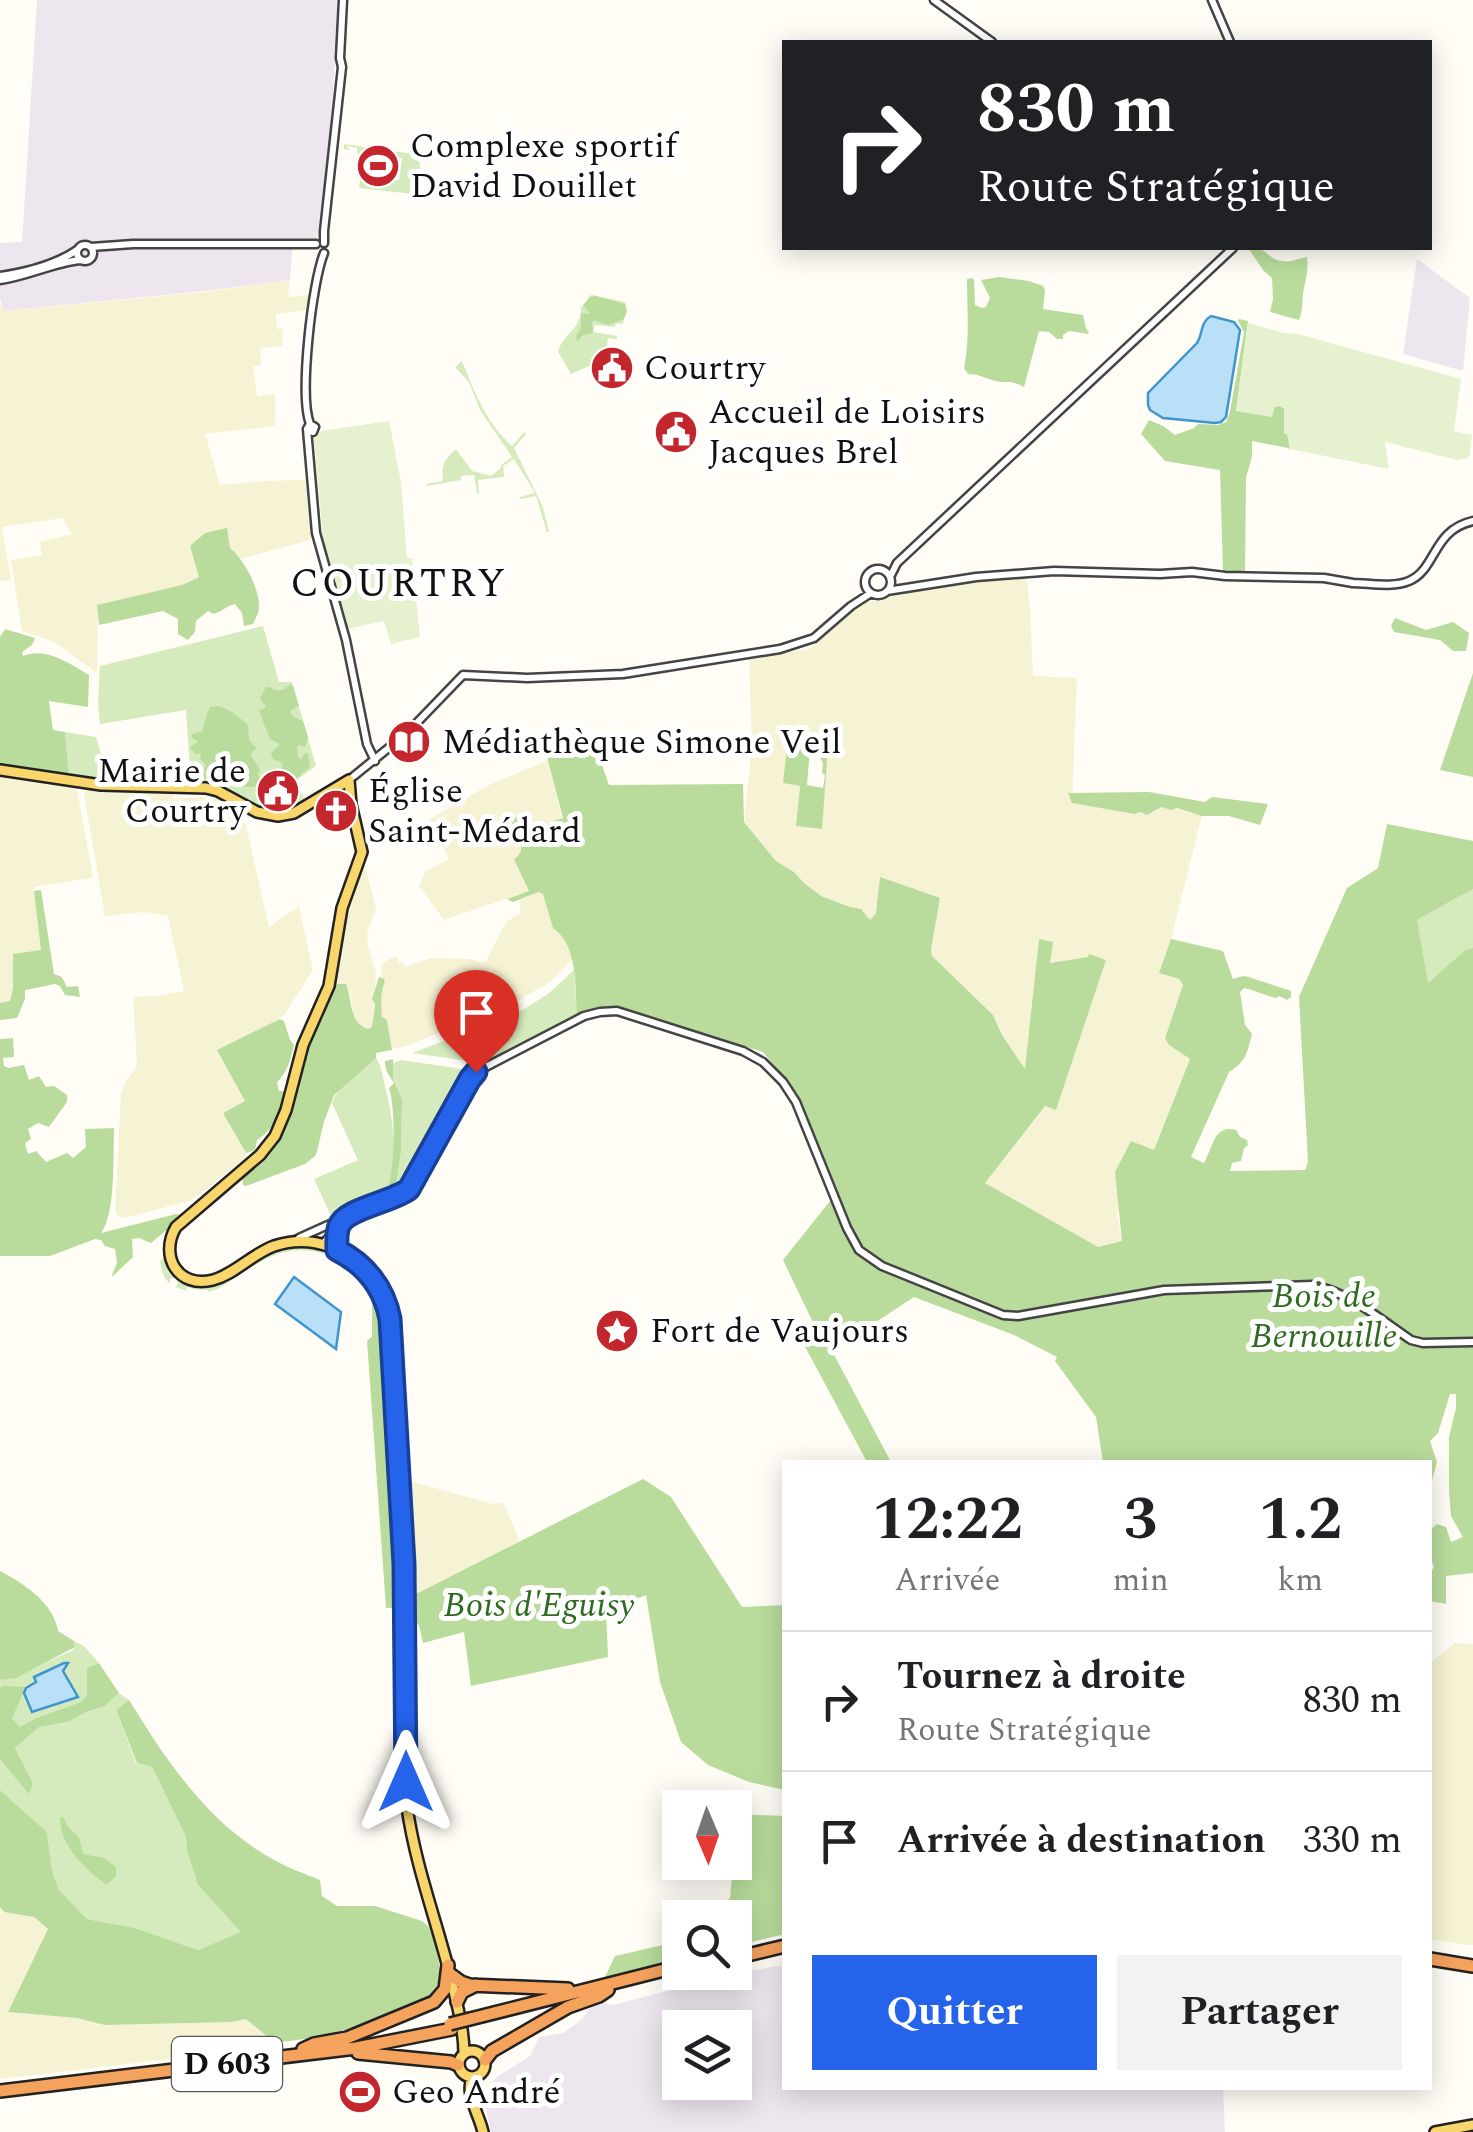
<!DOCTYPE html>
<html lang="fr">
<head>
<meta charset="utf-8">
<style>
  body { margin:0; font-family:Spectral,serif; background:#f2f2f2; color:#202124; height:100vh; display:flex; flex-direction:column; font-size:38px; white-space:nowrap }
  * { box-sizing:border-box; margin:0 }
  p { font-size:32px; color:#757577 }
  .icon { flex:none; width:55px; height:55px; fill:none; stroke:currentColor; stroke-width:2; stroke-linecap:round; stroke-linejoin:round }
  .map { position:relative; flex:1; overflow:hidden }
  .details { position:absolute; left:782px; top:1460px; width:650px; height:630px; display:flex; flex-direction:column; background:#fff; border-radius:0px; box-shadow:0 5px 25px #0003 }
  .details>* { flex:none }
  .guide { position:absolute; left:782px; top:40px; width:650px; height:210px; border-radius:0px; box-shadow:0 5px 25px #0003; background:#202124; color:#fff; overflow:hidden }
  .needle { width:65px; rotate:178deg }
  .fabs { position:absolute; left:662px; top:1790px; display:grid; gap:20px }
  .fabs a { display:grid; place-items:center; width:90px; height:90px; border-radius:0px; background:#fff; box-shadow:0 5px 25px #0003; font-size:50px }
  .pin { position:absolute; display:grid; place-items:center; width:85px; height:85px; color:#fff; margin:-102px -42px; border-radius:50% 50% 50% 0; rotate:-45deg; box-shadow:0 0 10px #0007 }
  .pin .icon { rotate:45deg }
  .me { position:absolute; width:110px; margin:-55px; rotate:0deg; stroke-linejoin:round; filter:drop-shadow(0 0 8px #0008) }
  .turn { display:flex; align-items:center; gap:35px; height:210px; padding:0 30px; font-size:45px }
  .turn .icon { width:130px; height:130px; stroke-width:2.5 }
  .turn b { display:block; font-size:70px; line-height:85px }
  .eta { display:flex; justify-content:space-evenly; align-items:center; height:170px; text-align:center }
  .eta b { font-size:60px; font-weight:700; line-height:70px }
  .cta { display:flex; gap:20px; margin-top:auto; padding:20px 30px }
  .cta a { flex:1; height:115px; border-radius:0px; background:#2563eb; color:#fff; font-size:40px; font-weight:700; line-height:115px; text-align:center }
  .cta a+a { background:#f2f2f2; color:#202124 }
  ul { padding:0; list-style:none }
  li { display:flex; align-items:center; gap:30px; height:140px; padding:0 30px; border-top:2px solid #e0e0e0 }
  li div { flex:1 }
  li b { display:block; font-size:38px }
  li em { font-style:normal }
  .map>svg:first-child { display:block }
</style>
</head>
<body>
<div class="map">
<svg width="1473" height="2132" viewBox="0 0 1473 2132">
  <rect width="100%" height="100%" fill="#fffdf5"/>
  <path fill="#eee6ef" fill-rule="evenodd" d="M37,0H338L331,133L317,238L314,242H293L290,280L205,291L3,311L0,298V243L22,242Z
    M1417,259L1470,298L1463,371L1403,354Z
    M785,1965V2088H1223L1225,2132H491L483,2095L497,2077L531,2055L539,2037L563,2033L581,2020L590,2008L604,2003L613,2005L736,1973ZM680,2028H735V2082H680Z"/>
  <path fill="#f6f3d4" fill-rule="evenodd" d="M290,280L288,297L309,295L306,310L276,314L277,329H283L282,346L260,348L261,365L253,366L257,396L275,394V426L205,434L220,485L264,481L305,480L311,540L240,559L230,548L199,576L182,585L98,605L97,673L54,642L22,631L11,560L42,555L40,542L72,534L62,518L2,527L11,580L0,581V304L4,311L204,292Z
    M1026,574L1030,607L1033,676L1077,678L1072,803L1133,814L1140,811L1155,812L1162,807L1176,808L1202,816L1171,939L1159,972L1179,979L1183,985L1165,1037L1169,1045L1190,1059L1154,1150L1117,1213L1122,1242L1103,1246H1092L985,1183L1045,1106L1056,1109L1089,957L1050,963L1039,939L1026,1071L1002,1035L993,1015L939,964L932,956L931,949L876,913L870,920L861,909L850,907L821,896L803,883L794,872L776,861L744,822L752,746L749,659L809,649L856,609L868,602L883,600L911,591ZM787,748H828L821,829L796,826L800,785Z
    M548,760L562,819L542,825L533,824L527,818L512,824L521,846L520,855L515,858L529,891L444,920L419,886L426,871L449,859L430,819L487,786Z
    M0,774L76,786L93,875L91,878L34,887L41,950L13,954V988L10,1001L0,1003Z
    M89,787L108,790L173,791V799L220,796L242,808L269,927L299,906L313,970L284,1015L272,1024L245,1101L223,1113L246,1153L245,1158L210,1187L189,1201L124,1218L117,1216L115,1209L121,1094L125,1083L137,1066L133,997L155,996L184,991L168,916L145,912L105,916L84,794Z
    M364,861L376,909L367,934L368,946L376,973L372,1027L367,1029L357,1025L353,1017L351,994L346,984H334L342,926Z
    M540,892L543,894L573,959L551,981L493,1016L462,1024L406,1046L392,1049L387,1020L382,1017L380,997L385,981L381,976L382,963L396,956L399,963L402,962L405,967L431,958L471,959L481,963L486,961L506,922L520,913V900Z
    M406,1480L493,1504L503,1502L520,1541L412,1596L410,1594Z
    M1455,1643L1473,1644V1945H1466L1430,1939V1663Z
    M0,1907L4,1912L34,1917L48,1929L9,2012L77,2018L106,2025L231,2022L246,2019L275,2043L195,2056L0,2079Z"/>
  <path fill="#d5ebbd" d="M344,144L419,155L422,195L359,188L360,180L363,179L399,180L402,158L357,153V148L347,146L350,150L344,149Z
    M592,295L625,302L626,305L623,324L616,323L615,327L595,325L593,332L617,336V339L608,338L604,370L619,373L620,376L604,374L596,377L589,366L571,374L558,352C563,333 581,331 581,307L587,302L589,296Z
    M462,361C475,393 486,423 512,446L524,432L526,434L514,448L543,507L549,532H547L536,496L520,499V497L535,493L514,459L503,466L504,477L478,480L479,495L477,493L474,475L461,476V480L427,486V484L443,481C441,465 444,460 456,449L472,471L491,476L501,468V465L512,457L480,410L469,382L455,367Z
    M263,626L279,682H292L316,766L295,781L306,802L294,809H281L279,812L251,804L217,785L191,783L186,710L100,724L98,703L100,666Z
    M65,732L96,737L101,754L114,779L69,775Z
    M1473,889V948L1465,950L1427,984L1417,920Z
    M574,970L577,1015L472,1069L468,1061L412,1053L464,1033L503,1022L548,994Z
    M376,1058L380,1065C389,1102 404,1158 385,1194L331,1216L314,1179L358,1160L332,1103C339,1084 360,1070 376,1058Z
    M401,1060L469,1070V1073C453,1099 417,1181 395,1192L401,1152L402,1099L393,1079V1063Z
    M294,1245C327,1246 359,1259 376,1289C381,1298 384,1310 387,1320L400,1563V1615L396,1621V1560L385,1330L371,1291L363,1279L339,1259L338,1256C325,1255 306,1248 291,1251C264,1255 240,1275 218,1289L208,1292V1290L193,1289L187,1287V1291L175,1287L178,1284L176,1278H170V1284L164,1277L160,1262L166,1252L168,1262L195,1284L271,1250Z
    M74,1641L84,1646L99,1663L87,1669V1695L81,1702L36,1718L20,1727L12,1718L3,1686L0,1688V1680C23,1677 48,1660 72,1651L75,1647Z
    M119,1693L129,1700L116,1710L136,1763L152,1767L186,1837L187,1852L198,1885L242,1932L198,1950L135,1928L87,1919L59,1890L52,1871L47,1832L0,1790V1759L29,1793L33,1783L15,1748L39,1727L68,1722L89,1711L105,1706Z"/>
  <path fill="#b9dc9c" d="M1252,248C1268,248 1267,259 1282,261C1290,263 1299,258 1307,257C1309,272 1305,280 1303,294C1302,304 1303,310 1299,320L1270,312L1273,299L1272,278L1263,270L1249,249Z
    M999,277L1029,281L1043,286L1045,290L1043,309L1083,315L1086,328L1089,333L1088,334L1069,331L1063,335V339H1057L1049,332L1039,331L1024,387C1008,378 1007,385 992,380C982,377 978,374 968,374L964,368C970,339 967,310 967,279L972,278L974,280L975,305L982,308L986,307L990,298L981,280Z
    M596,296L625,304L627,311L624,319L608,325L594,320L592,323L593,333L583,335L577,342L576,336L581,328V313L590,314L583,305L590,297Z
    M1239,319L1248,321L1236,411L1280,406L1284,408L1290,443L1289,450L1288,448L1252,441V457L1246,477L1245,571H1223L1220,470L1165,461L1141,434L1149,420L1163,426L1175,435L1194,428L1198,424L1218,425L1226,422L1230,412L1244,332L1238,321Z
    M227,528L230,548C244,559 260,589 259,608C259,612 255,620 253,624L244,626L242,613L235,604C226,606 222,612 213,614L208,611L196,621L195,632L188,640L178,634V619L163,611L99,625L97,605L182,585L199,577L190,546L205,533Z
    M1395,618L1426,630L1453,622L1469,633L1466,651H1453L1440,640L1394,632L1391,626Z
    M5,629L35,638L32,645L22,652L23,656C46,647 68,663 89,675L88,707L49,701L53,730L65,732L69,775L0,764V637Z
    M1473,673V777L1440,770Z
    M291,684L293,686L299,706L291,710L290,713L294,717L303,721L308,737L305,747L297,745L298,757L301,759L304,754L308,753L310,767L297,778H293L289,772L286,778L280,780L277,777L283,766L281,762L273,759L271,753L280,744L270,739L259,711L266,707L260,698L266,687H271L274,690H283Z
    M219,706C231,710 239,717 248,725L249,740L257,749L252,752L251,756L260,769L258,775L264,781L263,786L245,787L242,782H221L217,776L213,782L201,777L206,765L200,759L201,753L195,754L190,747L198,742L191,737L192,734L203,731C203,723 207,715 210,707Z
    M595,745L609,785L743,784L744,822L776,861L794,872L804,883L821,896L850,907L861,909L870,920L876,913L880,877L940,898L931,949L932,956L993,1015L1002,1035L1025,1069L1039,939L1053,942L1050,963L1088,957L1089,954L1106,960L1056,1110L1045,1106L985,1183L1098,1247L1122,1241L1115,1172L1131,1141L1154,1150L1190,1059L1169,1045L1165,1038L1183,985L1179,979L1159,973L1171,939L1223,951L1233,979L1243,976L1249,977L1291,991V997L1287,1000L1279,996L1276,998C1265,996 1255,990 1244,988L1240,992L1245,1025L1252,1034C1247,1053 1246,1062 1229,1072L1191,1157L1204,1163C1213,1147 1214,1124 1236,1130L1240,1137L1247,1140L1248,1145L1244,1148L1241,1161L1232,1163L1230,1171L1305,1170L1308,1162L1299,997L1347,888L1378,868L1387,824L1473,841V889L1417,920L1428,983L1465,950L1473,948V1573L1446,1576V1604L1430,1601V1574L1434,1567L1430,1557V1530L1437,1524L1446,1527L1451,1542L1463,1537L1451,1516L1449,1491V1437L1456,1408V1394H1450L1438,1433L1430,1441L1437,1462L1430,1488V1462H1103L1096,1417L1055,1361L1057,1357L1014,1335L914,1297L832,1351L891,1462H867L802,1341L818,1333L783,1260L834,1196L793,1088L763,1052L611,1006L577,1015C575,987 578,945 553,928L543,894L539,892L513,902L507,899L529,891L514,859C528,850 518,836 512,824L514,818L522,816L533,824L541,825L563,818L547,757Z
    M787,747L810,749L807,785L823,788L825,775L822,773L823,763L817,752L828,748L822,829L796,826L800,786L783,783Z
    M1149,792L1205,802L1212,797L1268,804L1260,825L1229,816H1202L1177,808L1171,810L1162,807L1147,815L1140,812L1134,814L1072,803L1068,793Z
    M41,890L54,974L62,977L67,987L78,986L80,997L65,995L60,986L55,984L25,990V999L17,1018L0,1020V1003L10,1001L13,988V954L41,950L34,891Z
    M379,977L383,978L385,981C380,994 381,1004 382,1017L387,1020L392,1050L376,1053V1058L334,1095L324,1122L316,1155L305,1164L246,1186L243,1185L242,1178L278,1142L289,1113L295,1074L315,1027L322,1020L325,1012L323,1007L334,984H346C353,1001 348,1022 368,1029L372,1027L375,1004L372,999Z
    M280,1019L284,1021L290,1040L294,1045C290,1060 288,1072 277,1082L279,1091H286C281,1110 274,1130 257,1140L255,1150L246,1153L223,1113L245,1101L217,1050Z
    M13,1038L14,1057L3,1058L4,1066L9,1068L24,1065L29,1080L39,1076L46,1087L54,1086L67,1095V1102L49,1127L38,1123L28,1129L31,1139L25,1143L28,1154L36,1151L46,1162L67,1153L73,1158L86,1147L85,1129L114,1128C113,1154 116,1214 101,1233L176,1214L182,1215L181,1218L151,1243L139,1238L132,1239L133,1257L113,1276L112,1275L117,1263L115,1249L105,1246L101,1240L95,1239L50,1256H0V1039Z
    M393,1059V1079L402,1099L401,1152L395,1192L389,1194L387,1191C395,1170 396,1108 389,1088L394,1083C389,1075 385,1071 385,1061Z
    M372,1303L377,1304L385,1330L396,1560V1608H386L367,1341L372,1336Z
    M643,1479L671,1497L742,1607L785,1605V1790L749,1782L708,1765L681,1742L660,1682L646,1595L606,1611L608,1657L471,1686L464,1632L423,1643L419,1625L409,1620L412,1596Z
    M0,1571C23,1583 54,1603 58,1631L74,1641L75,1647L16,1678L0,1680Z
    M99,1663L119,1693L105,1706L89,1711L68,1722L39,1727L15,1748L33,1783L29,1794L0,1759V1688L2,1686L26,1687L12,1718L20,1727L36,1718L81,1702L87,1695V1668Z
    M129,1700C168,1763 209,1825 276,1861C290,1869 306,1874 320,1880L322,1896L337,1906H375L422,1921L429,1927L434,1940L442,1978L428,1997L376,2019L326,2036L275,2043L246,2019L231,2022L105,2025L77,2018L8,2012L48,1929L34,1917L4,1912L0,1907V1790L47,1832L52,1871L59,1890L87,1919L135,1928L198,1950L241,1932L198,1885L187,1852L186,1837L152,1767L137,1763L116,1710Z
    M736,1814L785,1816V1934L735,1946V1918L710,1917L730,1898L733,1863L735,1862Z
    M63,1817L69,1828L79,1837L83,1854L104,1858L116,1867V1876L107,1885C85,1869 60,1846 60,1818Z
    M680,1941V1960L605,1977L615,1956Z"/>
  <path fill="#e6f2cf" d="M1248,323L1283,333L1298,334L1461,379L1454,431L1472,435L1469,458L1457,460L1385,442L1389,469L1290,449L1287,434H1284V409L1280,406H1275L1272,417L1236,411Z
    M389,421L401,482L407,558H412L420,637L391,644L384,621L347,629L324,548L314,439L321,431Z"/>
  <path fill="#b9e0f7" stroke="#3f96cf" stroke-width="2.5" d="M1211,316L1234,322L1240,330L1226,417L1221,422L1215,423L1163,418L1150,410L1148,405V393L1197,343C1203,334 1200,322 1211,316Z
    M294,1277L341,1312L336,1349L275,1304Z
    M64,1663H68L63,1671L78,1697L32,1712L24,1693L26,1688L36,1682L34,1677Z"/>
  <g fill="none" stroke-linecap="round" stroke-linejoin="round">
    <g stroke="#444" stroke-width="11">
      <path id="minor" d="M934,0L992,42
        M1212,0L1230,42
        M324,243V231L342,67L340,58L343,0
        M77 253a8 8 0 1 1 16 0a8 8 0 1 1-16 0Z
        M91,247L133,244H316
        M0,276C27,272 55,265 77,250
        M0,280C28,276 53,263 80,260
        M310,424C299,395 312,283 324,253
        M310,424L315,427L313,432L307,429Z
        M307,429L316,533L346,640L367,744L375,761
        M865 582a13 13 0 1 1 26 0a13 13 0 1 1-26 0Z
        M890,577L897,563L1233,248
        M1352,583C1369,583 1392,588 1409,581C1437,569 1432,530 1473,521
        M887,591L976,577L1054,571L1160,574L1192,572L1225,576L1324,578L1353,583
        M349,780L407,733L463,675L527,678L623,674L780,649L814,638L851,606L871,593
        M295,1242L299,1238L330,1224H338
        M322,1244C333,1236 336,1222 349,1215C368,1205 392,1203 409,1189L466,1085L476,1072L584,1016L600,1012L617,1011L743,1051L763,1062L783,1082L796,1102L847,1228L859,1250L882,1266L1003,1315L1018,1316L1164,1290L1312,1285C1349,1292 1380,1319 1411,1340L1423,1343L1473,1342
        M337,1250L339,1225"/>
    </g>
    <g stroke="#222" stroke-width="14">
      <path id="major" d="M0,770L101,785L206,788L218,791L257,812L278,816L294,813L349,780L351,804L362,852L342,908L329,986L303,1045L286,1110L275,1136L260,1155L176,1227C159,1256 178,1289 213,1280C235,1274 252,1254 274,1246C331,1227 385,1271 390,1327L404,1563L407,1807C416,1870 440,1930 454,1991C459,2012 464,2033 464,2054
        M459 2064a13 13 0 1 1 26 0a13 13 0 1 1-26 0Z
        M472,2078C465,2094 479,2114 483,2132
        M1435,2132L1473,2125"/>
    </g>
    <g stroke="#222" stroke-width="16">
      <path id="highway" d="M735,1958L785,1946
        M1430,1959L1473,1966
        M450,1974L461,1982L470,1985L568,1989
        M457,2002L462,1992L476,1985
        M470,2019L680,1966
        M303,2049L314,2044L347,2038L434,2002L445,1989L448,1965
        M358,2053L451,2062L458,2065
        M485,2060L492,2051L568,2007L599,1996L608,1990
        M0,2091L356,2048L452,2029"/>
    </g>
    <use href="#minor" stroke="#fff" stroke-width="6"/>
    <use href="#major" stroke="#f9d66b" stroke-width="9"/>
    <use href="#highway" stroke="#f5a25d" stroke-width="11"/>
    <g stroke="#222" stroke-width="16" stroke-linecap="butt">
      <path id="highway-bridge" d="M450,2024L470,2019"/>
    </g>
    <use href="#highway-bridge" stroke="#f5a25d" stroke-width="11"/>
  </g>
  <g fill="none" stroke-linecap="round" stroke-linejoin="round">
    <g stroke="#184099" stroke-width="25">
      <path id="route" d="M406,1782L404,1564L390,1319C384,1288 365,1264 337,1250C337,1243 336,1233 339,1226C346,1208 393,1202 409,1189L470,1079L476,1072"/>
    </g>
    <use href="#route" stroke="#2563eb" stroke-width="18"/>
  </g>
  <defs>
    <g id="stadium-disc" transform="scale(2.25)"><circle r="9.5" fill="#c4262e" stroke="#fff"/><path d="M0-5a6.5 5 0 1 0 0 10a6.5 5 0 1 0 0-10ZM-3.5-1.8h7v3.6h-7Z" fill="#fff"/></g>
    <g id="civic-disc" transform="scale(2.25)"><circle r="9.5" fill="#c4262e" stroke="#fff"/><path d="M-.6-6.5H3V-4.5H.6V-3L4-1V1h2V6H-6V1h2V-1L-.6-3ZM-1.2 2.5V6h2.4V2.5Z" fill="#fff"/></g>
    <g id="library-disc" transform="scale(2.25)"><circle r="9.5" fill="#c4262e" stroke="#fff"/><path d="M-6-4Q-3-5.5-.7-3.5V5Q-3 3-6 4ZM6-4Q3-5.5 .7-3.5V5Q3 3 6 4Z" fill="#fff"/></g>
    <g id="church-disc" transform="scale(2.25)"><circle r="9.5" fill="#c4262e" stroke="#fff"/><path d="M-1.2-6h2.4v3.5h3.3v2.4h-3.3V6h-2.4V-.1h-3.3v-2.4h3.3Z" fill="#fff"/></g>
    <g id="sight-disc" transform="scale(2.25)"><circle r="9.5" fill="#c4262e" stroke="#fff"/><path d="M0-6L1.8-2.2L6-1.7L2.9 1.2L3.7 5.4L0 3.3L-3.7 5.4L-2.9 1.2L-6-1.7L-1.8-2.2Z" fill="#fff"/></g>
  </defs>
  <g fill-rule="evenodd">
    <use href="#stadium-disc" x="378" y="166"/>
    <use href="#civic-disc" x="612" y="368"/>
    <use href="#civic-disc" x="676" y="432"/>
    <use href="#library-disc" x="409" y="742"/>
    <use href="#civic-disc" x="278" y="791"/>
    <use href="#church-disc" x="336" y="811"/>
    <use href="#sight-disc" x="617" y="1331"/>
    <use href="#stadium-disc" x="360" y="2092"/>
  </g>
  <g text-anchor="middle" dominant-baseline="central" stroke-width="10" stroke-linejoin="round" paint-order="stroke">
    <rect fill="#fff" stroke="#585858" stroke-width="2.5" x="172" y="2037" width="110" height="54" rx="8"/>
    <g font-size="32" font-weight="bold" fill="#111">
      <text x="227" y="2064">D 603</text>
    </g>
    <g font-size="35" fill="#111" stroke="#fff" text-anchor="start">
      <text x="410" y="146">Complexe sportif<tspan x="410" dy="40">David Douillet</tspan></text>
      <text x="644" y="368">Courtry</text>
      <text x="708" y="412">Accueil de Loisirs<tspan x="708" dy="40">Jacques Brel</tspan></text>
      <text x="442" y="742">Médiathèque Simone Veil</text>
      <text x="246" y="771" text-anchor="end">Mairie de<tspan x="246" dy="40">Courtry</tspan></text>
      <text x="368" y="791">Église<tspan x="368" dy="40">Saint-Médard</tspan></text>
      <text x="650" y="1331">Fort de Vaujours</text>
      <text x="392" y="2092">Geo André</text>
    </g>
    <g font-size="35" font-style="italic" fill="#2f6b1f" stroke="#fff">
      <text x="1324" y="1296">Bois de<tspan x="1324" dy="40">Bernouille</tspan></text>
      <text x="539" y="1605">Bois d'Eguisy</text>
    </g>
    <g font-size="40" letter-spacing="2.5" fill="#111" stroke="#fff">
      <text x="399" y="584">COURTRY</text>
    </g>
  </g>
</svg>
<div class="fabs">
<a><svg class="needle" viewBox="-14 -14 28 28"><path d="M0-13l5 13h-10z" fill="#e53935"/><path d="M0 13l5-13h-10z" fill="#757577"/></svg></a>
<a><svg class="icon" aria-label="search" viewBox="0 0 24 24"><circle cx="10" cy="10" r="6"/><path d="M15 15l6 6"/></svg></a>
<a><svg class="icon" aria-label="layers" viewBox="0 0 24 24"><path d="M12 4l9 5-9 5-9-5zM3 14l9 5 9-5"/></svg></a>
</div>
<div class="pin" style="left:476px;top:1072px;background:#d93025"><svg class="icon" aria-label="arrive" viewBox="0 0 24 24"><path d="M6 21V4h12l-3 4 3 4H6"/></svg></div>
<svg class="me" style="left:406px;top:1782px" viewBox="-20 -20 40 40"><path d="M0-17L14 15 0 8-14 15z" fill="#2563eb" stroke="#fff" stroke-width="4"/></svg>
<div class="guide">
<div class="turn"><svg class="icon" aria-label="right" viewBox="0 0 24 24"><path d="M7 20v-9h11M14 6l5 5-5 5"/></svg><div><b>830 m</b>Route Stratégique</div></div>
</div>
<section class="details">
<div class="eta">
<div><b>12:22</b><p>Arrivée</p></div>
<div><b>3</b><p>min</p></div>
<div><b>1.2</b><p>km</p></div>
</div>
<ul>
<li><svg class="icon" aria-label="right" viewBox="0 0 24 24"><path d="M7 20v-9h11M14 6l5 5-5 5"/></svg><div><b>Tournez à droite</b><p>Route Stratégique</p></div><em>830 m</em></li>
<li><svg class="icon" aria-label="arrive" viewBox="0 0 24 24"><path d="M6 21V4h12l-3 4 3 4H6"/></svg><div><b>Arrivée à destination</b></div><em>330 m</em></li>
</ul>
<div class="cta"><a>Quitter</a><a>Partager</a></div>
</section>
</div>
</body>
</html>
